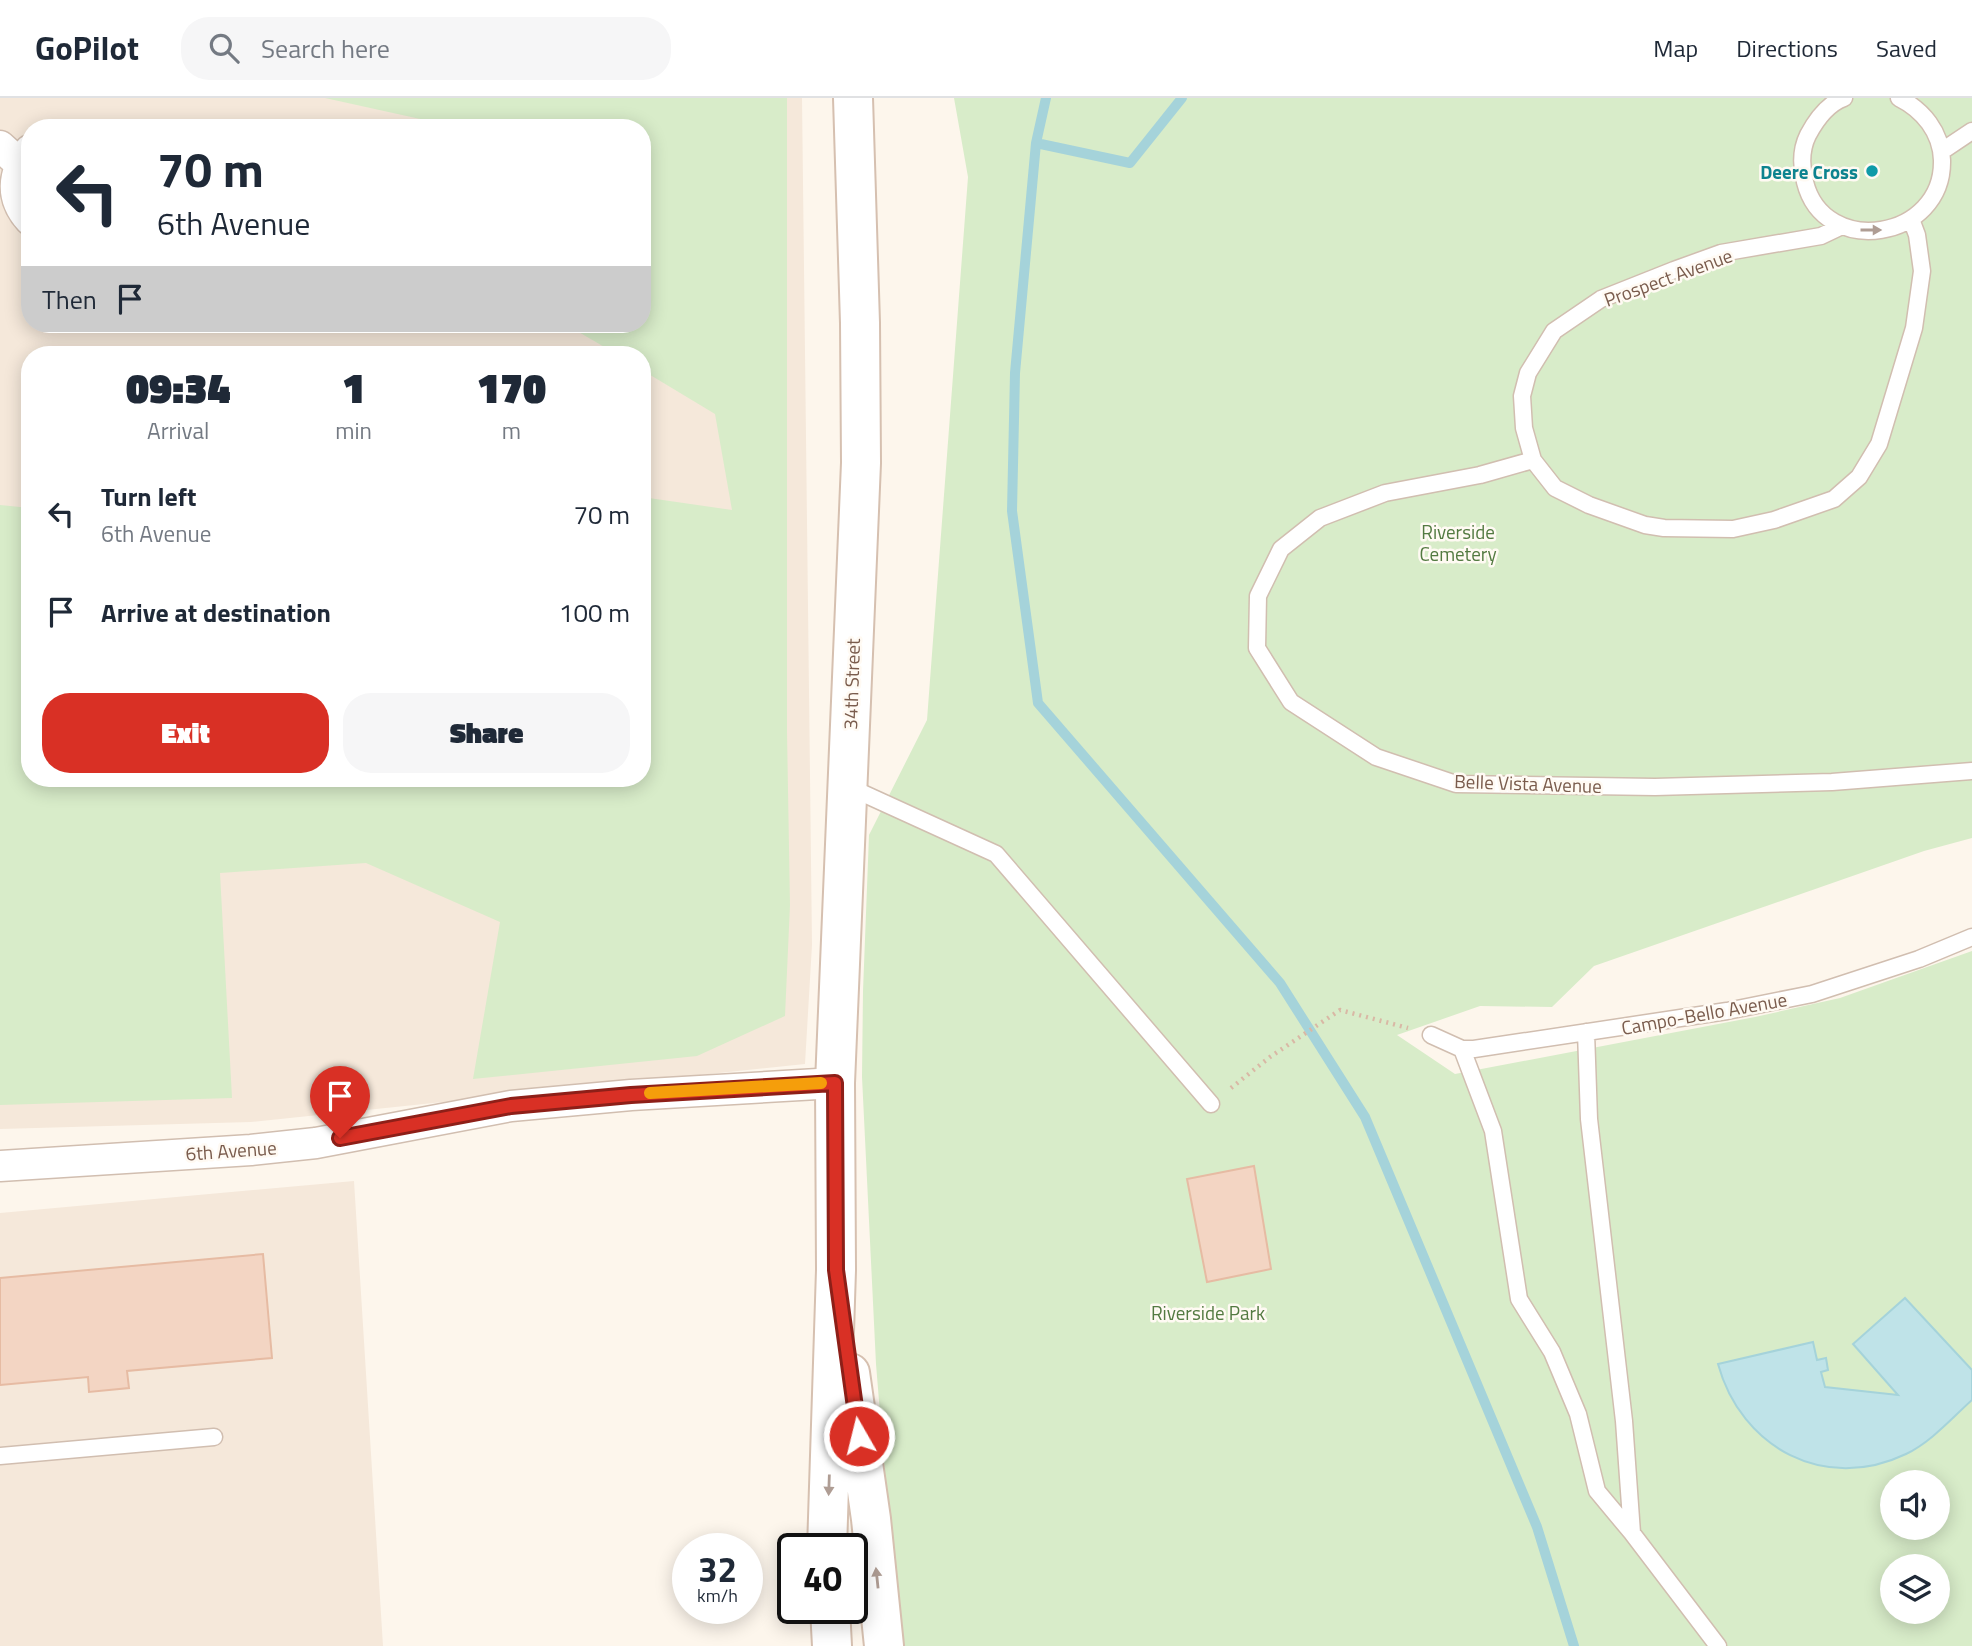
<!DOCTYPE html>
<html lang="en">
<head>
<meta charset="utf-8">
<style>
  body { margin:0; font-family:"Titillium Web",sans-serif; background:#f6f6f7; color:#1f2937; height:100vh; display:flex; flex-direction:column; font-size:26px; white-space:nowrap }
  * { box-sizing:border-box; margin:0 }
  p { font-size:23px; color:#747a83 }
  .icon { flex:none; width:38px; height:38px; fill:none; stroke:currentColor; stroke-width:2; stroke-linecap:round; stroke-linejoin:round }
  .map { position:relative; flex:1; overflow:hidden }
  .panel { position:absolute; left:21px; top:248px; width:630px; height:441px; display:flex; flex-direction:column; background:#fff; border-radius:28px; box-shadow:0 4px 18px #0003 }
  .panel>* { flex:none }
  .banner { position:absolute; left:21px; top:21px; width:630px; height:214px; border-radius:28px; box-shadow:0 4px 18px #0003; background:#fff; color:#1f2937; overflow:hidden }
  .tools { position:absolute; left:1880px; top:1372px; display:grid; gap:14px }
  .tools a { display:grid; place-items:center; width:70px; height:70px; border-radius:50%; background:#fff; box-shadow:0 4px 18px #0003; font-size:35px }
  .speed { position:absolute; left:672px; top:1435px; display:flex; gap:14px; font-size:35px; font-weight:700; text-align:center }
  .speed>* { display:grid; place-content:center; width:91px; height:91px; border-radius:50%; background:#fff; box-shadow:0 4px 18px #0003; line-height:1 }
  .speed small { font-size:18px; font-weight:400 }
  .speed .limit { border:4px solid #111; border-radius:10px; background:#fff; color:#111 }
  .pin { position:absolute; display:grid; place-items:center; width:60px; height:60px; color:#fff; margin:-72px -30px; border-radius:50% 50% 50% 0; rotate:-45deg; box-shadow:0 0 7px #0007 }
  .pin .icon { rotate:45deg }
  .me { position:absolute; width:77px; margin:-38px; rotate:352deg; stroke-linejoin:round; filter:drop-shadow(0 0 5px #0008) }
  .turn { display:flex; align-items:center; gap:24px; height:147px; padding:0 21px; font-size:32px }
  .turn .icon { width:91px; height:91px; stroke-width:2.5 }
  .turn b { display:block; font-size:49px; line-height:60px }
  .then { display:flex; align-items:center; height:66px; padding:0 21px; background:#0003; gap:14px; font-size:26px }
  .eta { display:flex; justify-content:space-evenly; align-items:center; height:119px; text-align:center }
  .eta b { font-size:42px; font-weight:800; line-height:49px }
  .cta { display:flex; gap:14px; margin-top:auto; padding:14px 21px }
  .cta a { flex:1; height:80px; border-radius:28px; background:#d93025; color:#fff; font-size:28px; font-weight:800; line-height:80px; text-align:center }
  .cta a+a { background:#f6f6f7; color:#1f2937 }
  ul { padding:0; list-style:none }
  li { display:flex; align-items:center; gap:21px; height:98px; padding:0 21px }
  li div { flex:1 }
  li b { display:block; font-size:26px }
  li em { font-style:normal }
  header { display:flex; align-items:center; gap:42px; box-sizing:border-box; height:98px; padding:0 35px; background:#fff; border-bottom:2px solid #e0e1e3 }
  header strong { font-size:33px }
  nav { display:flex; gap:38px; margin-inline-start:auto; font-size:24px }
  .search { width:490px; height:63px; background:#f6f6f7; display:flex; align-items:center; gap:18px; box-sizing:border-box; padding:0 24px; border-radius:28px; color:#747a83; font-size:26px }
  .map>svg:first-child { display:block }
</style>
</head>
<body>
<header>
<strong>GoPilot</strong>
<div class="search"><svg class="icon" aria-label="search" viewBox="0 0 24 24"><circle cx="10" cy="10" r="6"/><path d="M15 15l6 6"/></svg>Search here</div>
<nav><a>Map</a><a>Directions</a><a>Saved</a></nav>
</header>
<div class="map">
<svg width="1972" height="1548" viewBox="0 0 1972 1548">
  <rect width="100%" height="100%" fill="#fdf6ec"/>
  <path fill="#f5e8da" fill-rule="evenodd" d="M0,0H802L812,847L805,966L251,1024L0,1031ZM30,30H642V226H30ZM30,257H642V681H30Z
    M354,1083L383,1548H0V1115Z"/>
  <path fill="#d8ecc9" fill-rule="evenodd" d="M325,0H787V634L790,807L785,918L697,958L473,981L500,824L366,765L220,775L232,1000L0,1007V407L30,410V681H642V399L732,412L715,316L642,272V257H618L565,226H642V30H461Z
    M954,0H1972V740L1924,753L1594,868L1552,909L1480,908L1397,937L1455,976L1755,919L1840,900L1972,853V1548H899L876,1266L862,979L863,893L869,737L927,622L968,79ZM1892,1384H1937V1430H1892ZM1892,1468H1937V1514H1892Z"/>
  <path fill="#bfe3e8" stroke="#a5d3da" stroke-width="2" d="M1905,1200L1972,1272V1302C1952,1320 1931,1344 1906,1356C1825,1395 1741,1350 1718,1266L1813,1244L1817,1262L1826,1260L1828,1272L1821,1274L1825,1289L1898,1297L1853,1246Z"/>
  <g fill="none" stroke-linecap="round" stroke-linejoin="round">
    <path stroke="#a5d3da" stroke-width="10" d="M1046,0L1036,45L1015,275L1012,413L1038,605L1280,885L1365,1019L1537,1429L1574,1548
      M1036,45L1130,65L1182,0"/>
  </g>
  <path fill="#f3d5c3" stroke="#e6bba3" stroke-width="2" d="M1254,1068L1271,1171L1207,1184L1187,1081Z
    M263,1156L272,1260L127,1273L129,1290L89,1294L88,1279L0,1287V1180Z"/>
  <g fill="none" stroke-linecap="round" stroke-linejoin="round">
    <g stroke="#d1beb0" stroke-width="19">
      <path id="lane" d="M1844,0C1827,6 1816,22 1808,37C1801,51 1801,68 1805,84C1824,161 1944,142 1942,62C1941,34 1923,12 1899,0
        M1942,53L1972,33
        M1842,128L1821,138L1721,155L1674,172L1601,201L1554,233L1528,275L1522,298L1524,330L1533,362L1555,390L1589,407L1645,427L1664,430L1733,431L1774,422L1834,401L1859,379L1879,346L1914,230L1922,173L1917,137L1911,121
        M1533,362L1480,377L1385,395L1320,420L1281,451L1258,498L1257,550L1291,604L1376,659L1456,686L1655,689L1832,684L1972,673
        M849,689L996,756L1211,1006
        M1586,934L1589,1021L1624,1323L1632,1435L1718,1548
        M1431,937L1462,951H1474L1727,913L1812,896L1919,861L1972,839
        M1462,951L1493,1033L1519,1201L1552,1254L1578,1316L1597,1393L1632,1435
        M0,1358L214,1339"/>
    </g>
    <g stroke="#d1beb0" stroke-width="33">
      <path id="street" d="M0,48L20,66
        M30,52C12,76 10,100 30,122
        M0,1068L251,1052L316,1045L511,1008L631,997L835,985"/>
    </g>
    <g stroke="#d6c0b0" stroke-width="42">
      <path id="secondary" d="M850,1275L871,1421L884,1548
        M827,1451L836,1172L835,985L861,365L860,225L853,0
        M830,1510L832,1548"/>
    </g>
    <path stroke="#d9b8a5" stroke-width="4.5" stroke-dasharray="2 5" stroke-linecap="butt" d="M1231,990L1270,959L1340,912L1408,930"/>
    <use href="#lane" stroke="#fff" stroke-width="16"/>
    <use href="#street" stroke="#fff" stroke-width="30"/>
    <use href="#secondary" stroke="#fff" stroke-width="38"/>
  </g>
  <defs><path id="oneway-solid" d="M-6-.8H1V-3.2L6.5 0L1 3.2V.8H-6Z" transform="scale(1.75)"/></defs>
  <g fill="#af9d94">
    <use href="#oneway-solid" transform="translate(1871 132)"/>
    <use href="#oneway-solid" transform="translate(829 1387) rotate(92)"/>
    <use href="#oneway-solid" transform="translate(877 1480) rotate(-96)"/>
  </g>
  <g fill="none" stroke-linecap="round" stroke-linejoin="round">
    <g stroke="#8d1f18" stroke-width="18">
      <path id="route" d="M340,1040L511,1008L631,997L835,985L836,1172L859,1338"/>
    </g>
    <use href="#route" stroke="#d93025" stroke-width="12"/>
    <path stroke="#f59e0b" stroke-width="12" d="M650,995L821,985"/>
  </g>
  <circle fill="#0f9aa8" stroke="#fffaf3" stroke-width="2.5" cx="1872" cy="73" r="7"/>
  <g text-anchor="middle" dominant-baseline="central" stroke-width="5" stroke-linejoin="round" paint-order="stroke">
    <g font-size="19" font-weight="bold" fill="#0d838f" stroke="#fffaf3" text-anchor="end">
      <text x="1858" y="73">Deere Cross</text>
    </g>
    <g font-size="19" fill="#7a5c4d" stroke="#fffaf3">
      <text transform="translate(1668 179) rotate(-20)">Prospect Avenue</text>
      <text transform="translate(851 586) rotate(-88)">34th Street</text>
      <text transform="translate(1528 685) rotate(2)">Belle Vista Avenue</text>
      <text transform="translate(1704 915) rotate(-10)">Campo-Bello Avenue</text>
      <text transform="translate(231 1052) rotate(-4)">6th Avenue</text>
    </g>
    <g font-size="19" fill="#537a41" stroke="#fffaf3">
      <text x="1458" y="433">Riverside<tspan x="1458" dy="22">Cemetery</tspan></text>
      <text x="1208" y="1214">Riverside Park</text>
    </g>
  </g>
</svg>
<div class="tools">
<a><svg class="icon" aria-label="sound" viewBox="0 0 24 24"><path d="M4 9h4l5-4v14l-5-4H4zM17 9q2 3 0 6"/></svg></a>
<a><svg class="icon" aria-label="layers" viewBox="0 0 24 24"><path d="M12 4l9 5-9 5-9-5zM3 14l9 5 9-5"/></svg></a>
</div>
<div class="speed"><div>32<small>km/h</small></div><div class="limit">40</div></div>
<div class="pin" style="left:340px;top:1040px;background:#d93025"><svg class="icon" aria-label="arrive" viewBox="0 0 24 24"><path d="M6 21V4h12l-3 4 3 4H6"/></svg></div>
<svg class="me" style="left:859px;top:1338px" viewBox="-20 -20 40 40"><circle r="17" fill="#d93025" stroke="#fff" stroke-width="3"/><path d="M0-11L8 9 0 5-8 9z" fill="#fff"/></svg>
<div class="banner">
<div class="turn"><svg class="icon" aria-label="left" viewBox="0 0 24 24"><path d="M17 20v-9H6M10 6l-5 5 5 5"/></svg><div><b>70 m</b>6th Avenue</div></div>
<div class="then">Then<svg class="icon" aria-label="arrive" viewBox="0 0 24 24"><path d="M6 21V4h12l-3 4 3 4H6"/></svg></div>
</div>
<section class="panel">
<div class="eta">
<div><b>09:34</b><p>Arrival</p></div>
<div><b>1</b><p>min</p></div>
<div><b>170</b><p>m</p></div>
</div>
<ul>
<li><svg class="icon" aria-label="left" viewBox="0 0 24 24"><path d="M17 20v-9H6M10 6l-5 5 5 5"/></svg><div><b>Turn left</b><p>6th Avenue</p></div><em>70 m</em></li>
<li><svg class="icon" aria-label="arrive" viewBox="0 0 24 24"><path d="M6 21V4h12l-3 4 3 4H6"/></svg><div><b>Arrive at destination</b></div><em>100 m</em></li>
</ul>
<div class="cta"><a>Exit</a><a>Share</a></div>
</section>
</div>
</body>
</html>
